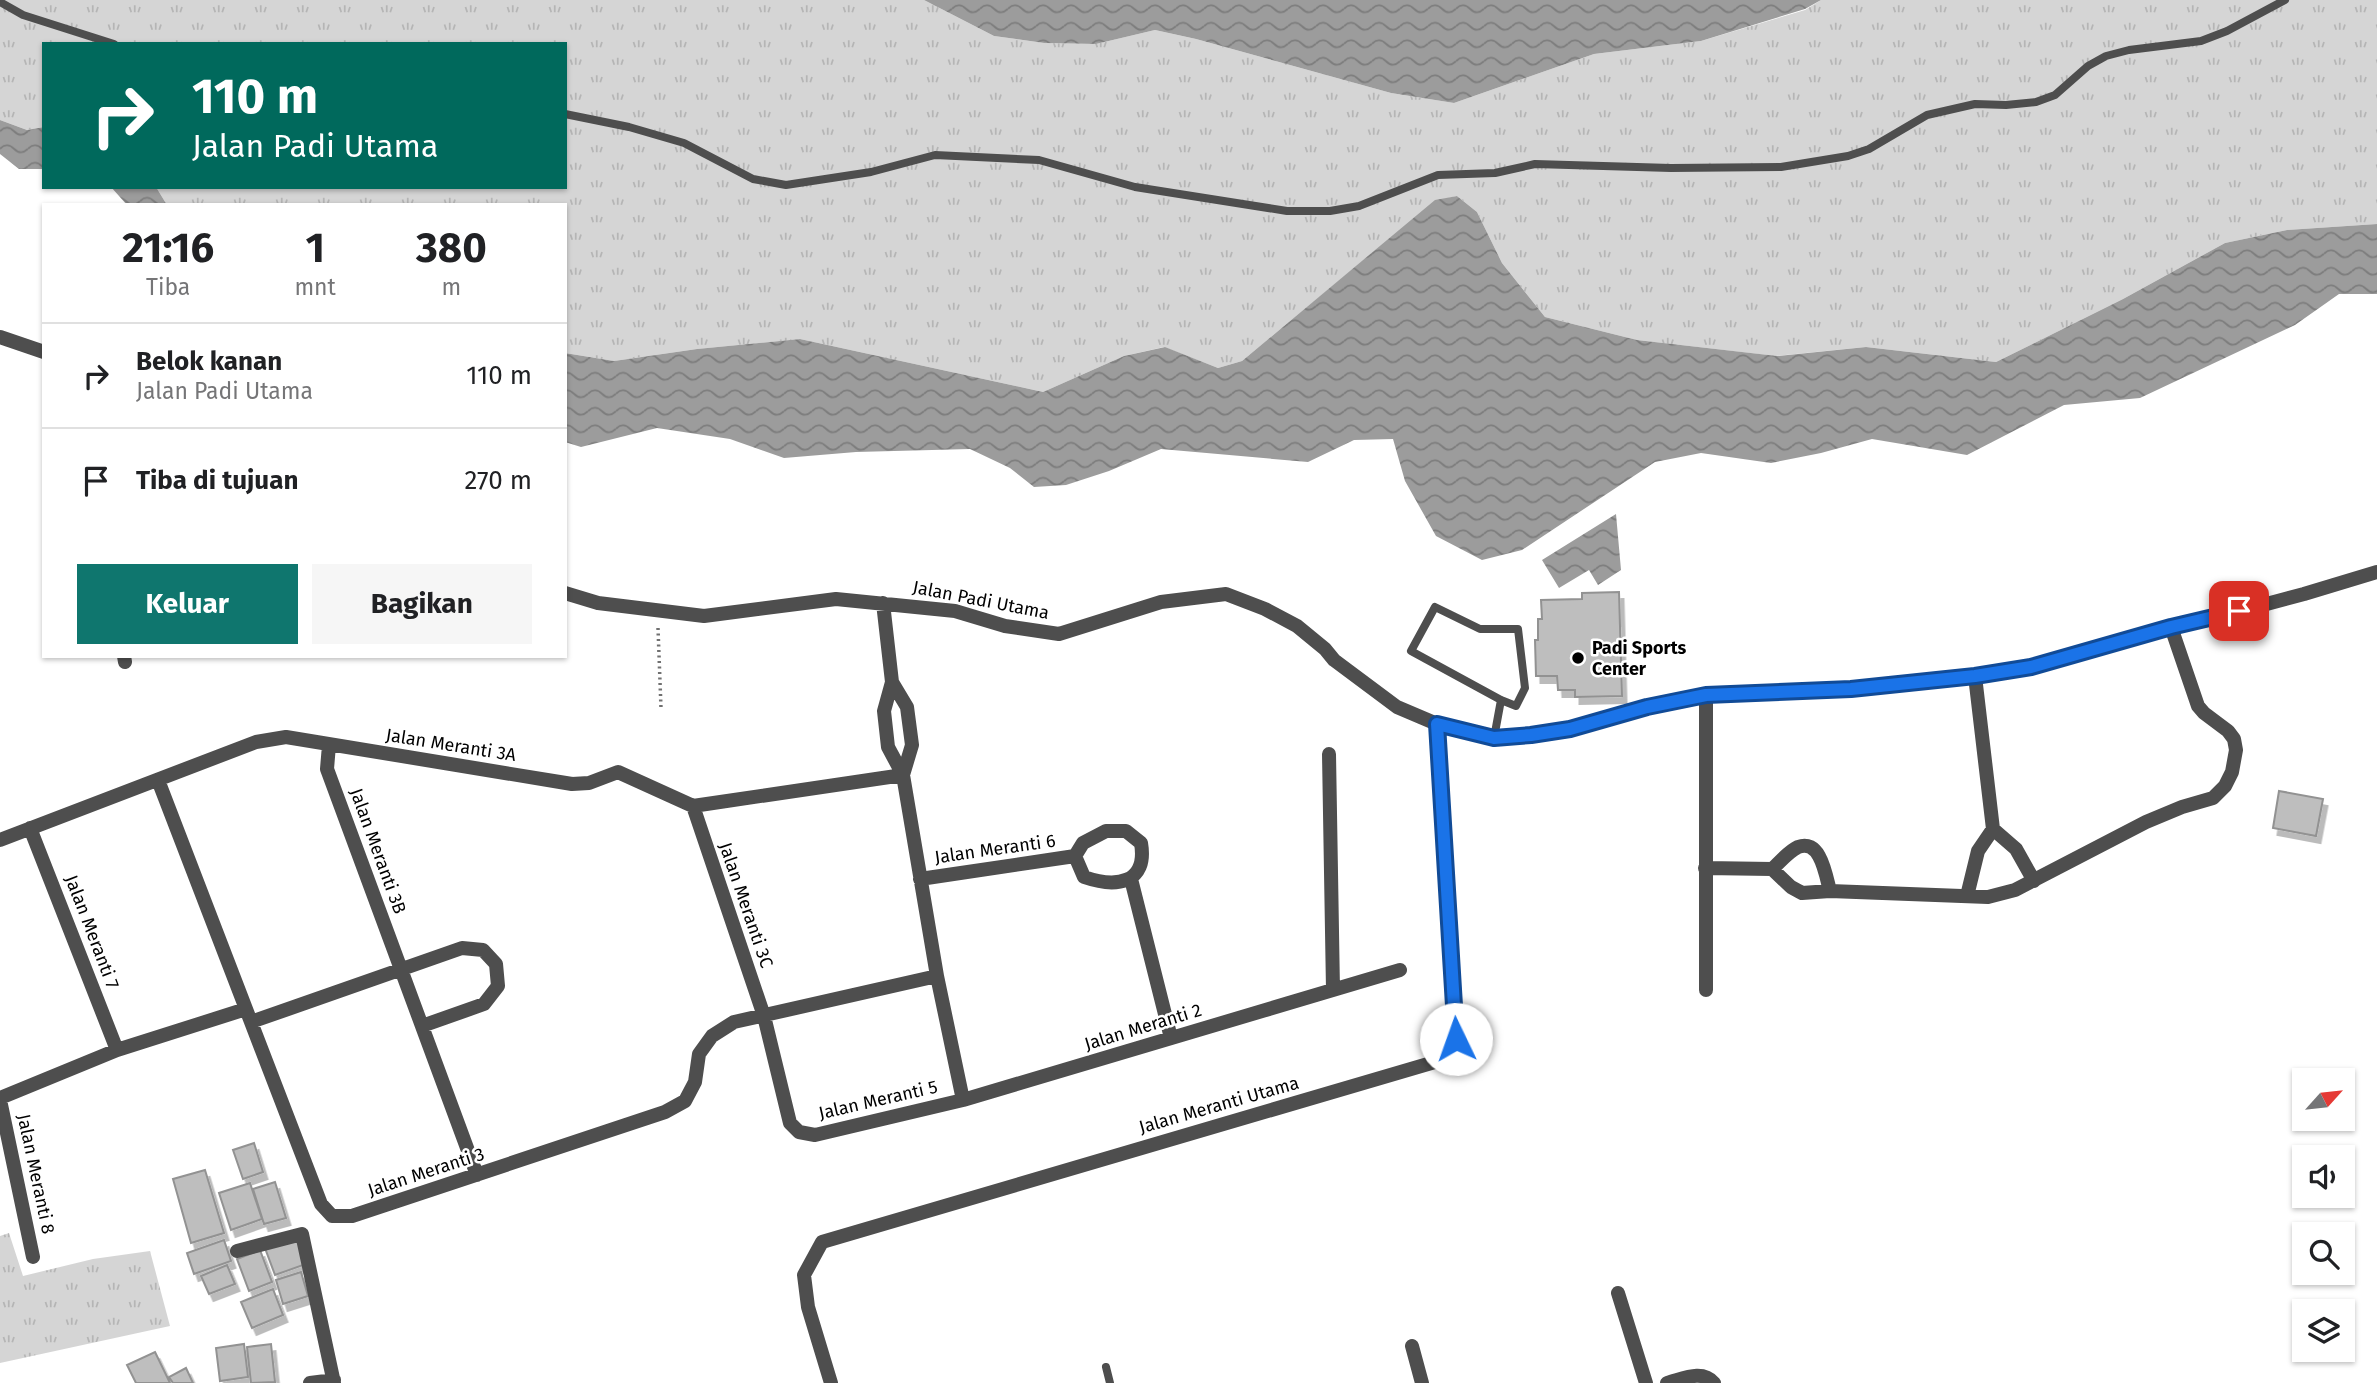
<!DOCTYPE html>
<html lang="id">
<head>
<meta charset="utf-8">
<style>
  body { margin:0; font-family:"Fira Sans",sans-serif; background:#f6f6f6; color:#202124; height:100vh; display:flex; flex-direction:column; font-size:26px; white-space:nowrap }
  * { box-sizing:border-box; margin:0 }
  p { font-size:23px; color:#757577 }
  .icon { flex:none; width:38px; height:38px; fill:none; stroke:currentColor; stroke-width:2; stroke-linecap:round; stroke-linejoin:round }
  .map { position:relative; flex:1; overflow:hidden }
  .drawer { position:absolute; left:42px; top:203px; width:525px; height:455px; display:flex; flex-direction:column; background:#fff; border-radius:0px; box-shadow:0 2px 5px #0004 }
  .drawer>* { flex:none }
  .top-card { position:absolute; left:42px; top:42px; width:525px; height:147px; border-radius:0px; box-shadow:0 2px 5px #0004; background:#00695c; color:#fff; overflow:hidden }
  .needle { width:46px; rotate:63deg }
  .fabs { position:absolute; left:2292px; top:1068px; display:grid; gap:14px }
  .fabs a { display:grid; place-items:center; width:63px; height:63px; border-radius:0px; background:#fff; box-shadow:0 2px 5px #0004; font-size:35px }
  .pin { position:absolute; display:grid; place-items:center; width:60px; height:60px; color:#fff; margin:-30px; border-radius:14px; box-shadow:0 4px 10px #0006 }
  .me { position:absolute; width:77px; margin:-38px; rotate:357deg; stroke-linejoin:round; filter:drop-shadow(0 0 5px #0008) }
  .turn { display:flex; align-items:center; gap:24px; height:147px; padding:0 35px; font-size:32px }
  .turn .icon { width:91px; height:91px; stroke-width:2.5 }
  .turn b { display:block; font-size:49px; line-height:60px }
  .eta { display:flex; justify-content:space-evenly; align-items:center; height:119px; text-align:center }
  .eta b { font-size:42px; font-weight:700; line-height:49px }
  .cta { display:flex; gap:14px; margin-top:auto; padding:14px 35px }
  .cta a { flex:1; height:80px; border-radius:0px; background:#0f766e; color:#fff; font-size:28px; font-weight:700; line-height:80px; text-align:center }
  .cta a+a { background:#f6f6f6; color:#202124 }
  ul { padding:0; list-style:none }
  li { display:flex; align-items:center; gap:21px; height:105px; padding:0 35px; border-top:2px solid #e0e0e0 }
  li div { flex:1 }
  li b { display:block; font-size:26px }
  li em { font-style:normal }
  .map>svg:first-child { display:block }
</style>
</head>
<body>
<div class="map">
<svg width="2377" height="1383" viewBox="0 0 2377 1383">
  <defs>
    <pattern id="grass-tufts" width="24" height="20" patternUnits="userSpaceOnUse" patternTransform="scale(1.75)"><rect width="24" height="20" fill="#d5d5d5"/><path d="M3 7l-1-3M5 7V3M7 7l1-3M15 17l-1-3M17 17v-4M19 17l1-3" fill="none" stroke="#b5b5b5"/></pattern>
    <pattern id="water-waves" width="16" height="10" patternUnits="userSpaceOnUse" patternTransform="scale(1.75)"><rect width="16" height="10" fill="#9c9c9c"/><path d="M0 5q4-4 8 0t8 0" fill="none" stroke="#7d7d7d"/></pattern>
    <filter id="shadow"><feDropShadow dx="4.5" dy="7" stdDeviation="0" flood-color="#0004"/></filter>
  </defs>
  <rect width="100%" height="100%" fill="#fff"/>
  <path fill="url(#grass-tufts)" d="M0,0H924L994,36L1044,43L1096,44L1155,30L1196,39L1391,93L1454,103L1594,54L1701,41L1805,10L1821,0H2377V224L2287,230L2225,243L2123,299L1996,362L1866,347L1776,356L1637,340L1545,317L1502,263L1477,212L1457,196L1435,201L1242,361L1218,368L1164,347L1124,356L1043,392L800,339L697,349L614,361L565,353V205H167L156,187H565V44H44V127L27,130L0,120Z
    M9,1233L23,1276L93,1259L150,1251L170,1326L0,1363V1236Z"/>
  <path fill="url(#water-waves)" d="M924,0H1821L1805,9L1701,41L1594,54L1454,103L1391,93L1196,39L1155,30L1096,44L1044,43L994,36Z
    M0,120L27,130L44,127V169H19L0,154Z
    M111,187H156L167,205H127Z
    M1457,196L1477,212L1502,263L1545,317L1637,340L1777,356L1866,347L1996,362L2123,299L2225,243L2287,230L2377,224V294H2339L2295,325L2140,398L2064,405L1967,455L1872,439L1821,453L1771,463L1701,453L1655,462L1522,550L1482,560L1436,536L1405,481L1393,439L1354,440L1308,462L1161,449L1109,471L1066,485L1034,487L1010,468L970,449L856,452L784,458L730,439L657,428L581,447L565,442V353L614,361L697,349L800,339L1043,392L1124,356L1165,347L1218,368L1242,361L1435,200Z
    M1616,514L1621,570L1598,585L1589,570L1559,588L1542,560Z"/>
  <path fill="#bebebe" stroke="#929292" stroke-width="2" filter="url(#shadow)" d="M1619,592L1622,696L1575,697V690H1558L1557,676H1536L1535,640H1538V619H1542L1541,600L1582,599V593Z
    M2279,791L2323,799L2316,836L2273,828Z
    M254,1143L263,1172L243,1179L233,1150Z
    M205,1170L224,1233L191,1243L173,1179Z
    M275,1182L286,1218L264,1224L253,1189Z
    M250,1183L262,1219L231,1230L219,1193Z
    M297,1237L306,1264L275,1275L265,1248Z
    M224,1240L231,1261L194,1274L187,1253Z
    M260,1250L272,1282L249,1291L237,1259Z
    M227,1265L235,1284L209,1294L201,1276Z
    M301,1272L308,1296L283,1304L276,1280Z
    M273,1289L283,1315L252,1328L241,1302Z
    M244,1344L248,1377L220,1381L216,1348Z
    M271,1344L275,1382L251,1383L247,1347Z
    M155,1352L170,1383H136L127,1365Z
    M186,1368L193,1383H173L169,1377Z"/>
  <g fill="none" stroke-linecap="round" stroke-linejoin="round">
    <path stroke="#707070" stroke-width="3.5" stroke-dasharray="2 3.5" stroke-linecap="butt" d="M658,628L661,708"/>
    <path stroke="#4e4e4e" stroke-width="8" d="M0,2L23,15L114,44
      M565,114L629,127L684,143L753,179L786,185L871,172L935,155L1039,160L1135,187L1287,211H1330L1359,206L1438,175L1495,173L1535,164L1671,168L1781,167L1848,156L1869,149L1927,115L1975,104L2006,105L2036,102L2055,95L2088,66L2106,56L2129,50L2201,41L2227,31L2285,0
      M1435,607L1480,629H1518L1525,688L1516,706L1501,700L1411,651Z
      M1494,738L1501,700
      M1106,1367L1110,1383"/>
    <path stroke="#4e4e4e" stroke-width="14" d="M0,337L44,352
      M565,593L598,603L704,616L836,599L955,611L1005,626L1059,634L1161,602L1226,594L1265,609L1297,626L1325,649L1334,660L1397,707L1437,724L1494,738L1570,729L1647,707L1706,695L1851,689L1975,676L2030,667L2171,627L2218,617L2304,594L2377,572
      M883,603L892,682L884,711L888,747L903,775L937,976L963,1100
      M124,656L125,662
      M1975,676L1993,829
      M892,682L907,707L912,745L903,775
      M329,745L327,769L477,1175
      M1329,754L1333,990
      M158,780L321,1204L332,1216H352L665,1112L685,1101L695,1082L699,1054L712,1036L734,1022L937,976
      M693,806L764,1016L790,1123L799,1132L815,1135L963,1100L1400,970
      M30,828L117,1050
      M1106,831H1126L1141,843C1148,884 1116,888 1084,877L1075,856L1083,843Z
      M0,840L256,742L286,737L572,784L589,783L618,772L693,806L903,775
      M1705,868L1772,869L1791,887L1802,893L1830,891L1988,897L2015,890L2146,822L2182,807L2213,798L2225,786L2232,772L2236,750L2234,739L2228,731L2204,713L2198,706L2171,627
      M1772,869C1780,862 1789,851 1798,847C1821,838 1826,877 1830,891
      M920,879L1075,856
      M1131,879L1171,1038
      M1967,896L1978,851L1993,829L2016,849L2034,881
      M1706,990V695
      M251,1022L462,948L483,950L496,964L498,986L484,1004L422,1026
      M0,1098L117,1050L246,1009
      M0,1100L33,1257
      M237,1251L302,1234L334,1383
      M1618,1293L1646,1383
      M1412,1346L1422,1383
      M310,1383L334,1380
      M831,1383L808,1307L804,1275L822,1242L1445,1059L1456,1039L1437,724
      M1667,1383C1683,1379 1702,1369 1714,1383"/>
  </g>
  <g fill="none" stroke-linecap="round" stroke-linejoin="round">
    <g stroke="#114b97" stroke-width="18">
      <path id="route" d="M1456,1039L1437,724L1494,738L1531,735L1570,729L1647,707L1706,695L1851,689L1975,676L2031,667L2171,627L2239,611"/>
    </g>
    <use href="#route" stroke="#1a73e8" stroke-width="12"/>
  </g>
  <circle fill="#000" stroke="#fff" stroke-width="2.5" cx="1578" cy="658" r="7"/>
  <g text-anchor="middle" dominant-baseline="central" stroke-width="5" stroke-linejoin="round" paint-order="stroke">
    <g font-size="18" fill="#000" stroke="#fff">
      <text transform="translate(981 600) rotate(11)">Jalan Padi Utama</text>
      <text transform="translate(451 745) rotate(9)">Jalan Meranti 3A</text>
      <text transform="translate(995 849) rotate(-8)">Jalan Meranti 6</text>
      <text transform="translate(378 851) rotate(70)">Jalan Meranti 3B</text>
      <text transform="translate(746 905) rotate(71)">Jalan Meranti 3C</text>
      <text transform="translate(92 932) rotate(69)">Jalan Meranti 7</text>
      <text transform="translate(1143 1027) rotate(-17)">Jalan Meranti 2</text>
      <text transform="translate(878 1100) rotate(-13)">Jalan Meranti 5</text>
      <text transform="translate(1219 1105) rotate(-16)">Jalan Meranti Utama</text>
      <text transform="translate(426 1172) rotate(-18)">Jalan Meranti 3</text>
      <text transform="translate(36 1174) rotate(78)">Jalan Meranti 8</text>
    </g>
    <g font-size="18" font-weight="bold" fill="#000" stroke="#fff" text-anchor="start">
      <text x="1592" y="648">Padi Sports<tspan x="1592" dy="21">Center</tspan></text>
    </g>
  </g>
</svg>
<div class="fabs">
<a><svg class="needle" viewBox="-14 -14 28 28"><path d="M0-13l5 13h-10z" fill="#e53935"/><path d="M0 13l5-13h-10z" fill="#757577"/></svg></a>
<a><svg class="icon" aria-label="sound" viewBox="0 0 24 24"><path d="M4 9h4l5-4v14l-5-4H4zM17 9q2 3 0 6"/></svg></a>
<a><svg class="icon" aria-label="search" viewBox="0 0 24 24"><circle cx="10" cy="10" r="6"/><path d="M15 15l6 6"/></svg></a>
<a><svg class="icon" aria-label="layers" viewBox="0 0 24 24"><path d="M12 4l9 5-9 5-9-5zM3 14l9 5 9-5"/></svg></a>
</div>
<div class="pin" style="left:2239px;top:611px;background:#d93025"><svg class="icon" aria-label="arrive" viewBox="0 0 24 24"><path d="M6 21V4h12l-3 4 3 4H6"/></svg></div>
<svg class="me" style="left:1456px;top:1039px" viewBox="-20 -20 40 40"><circle r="19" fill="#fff"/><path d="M0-13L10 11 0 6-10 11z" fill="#1a73e8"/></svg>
<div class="top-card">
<div class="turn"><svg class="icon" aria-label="right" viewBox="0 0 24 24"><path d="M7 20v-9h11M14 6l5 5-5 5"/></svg><div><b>110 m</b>Jalan Padi Utama</div></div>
</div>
<section class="drawer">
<div class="eta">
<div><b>21:16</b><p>Tiba</p></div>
<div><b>1</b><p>mnt</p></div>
<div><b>380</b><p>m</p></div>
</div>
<ul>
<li><svg class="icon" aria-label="right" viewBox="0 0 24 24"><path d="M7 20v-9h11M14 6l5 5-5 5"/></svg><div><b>Belok kanan</b><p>Jalan Padi Utama</p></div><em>110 m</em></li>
<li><svg class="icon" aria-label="arrive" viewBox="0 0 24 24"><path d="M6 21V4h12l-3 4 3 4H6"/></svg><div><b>Tiba di tujuan</b></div><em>270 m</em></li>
</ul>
<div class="cta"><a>Keluar</a><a>Bagikan</a></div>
</section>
</div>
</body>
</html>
